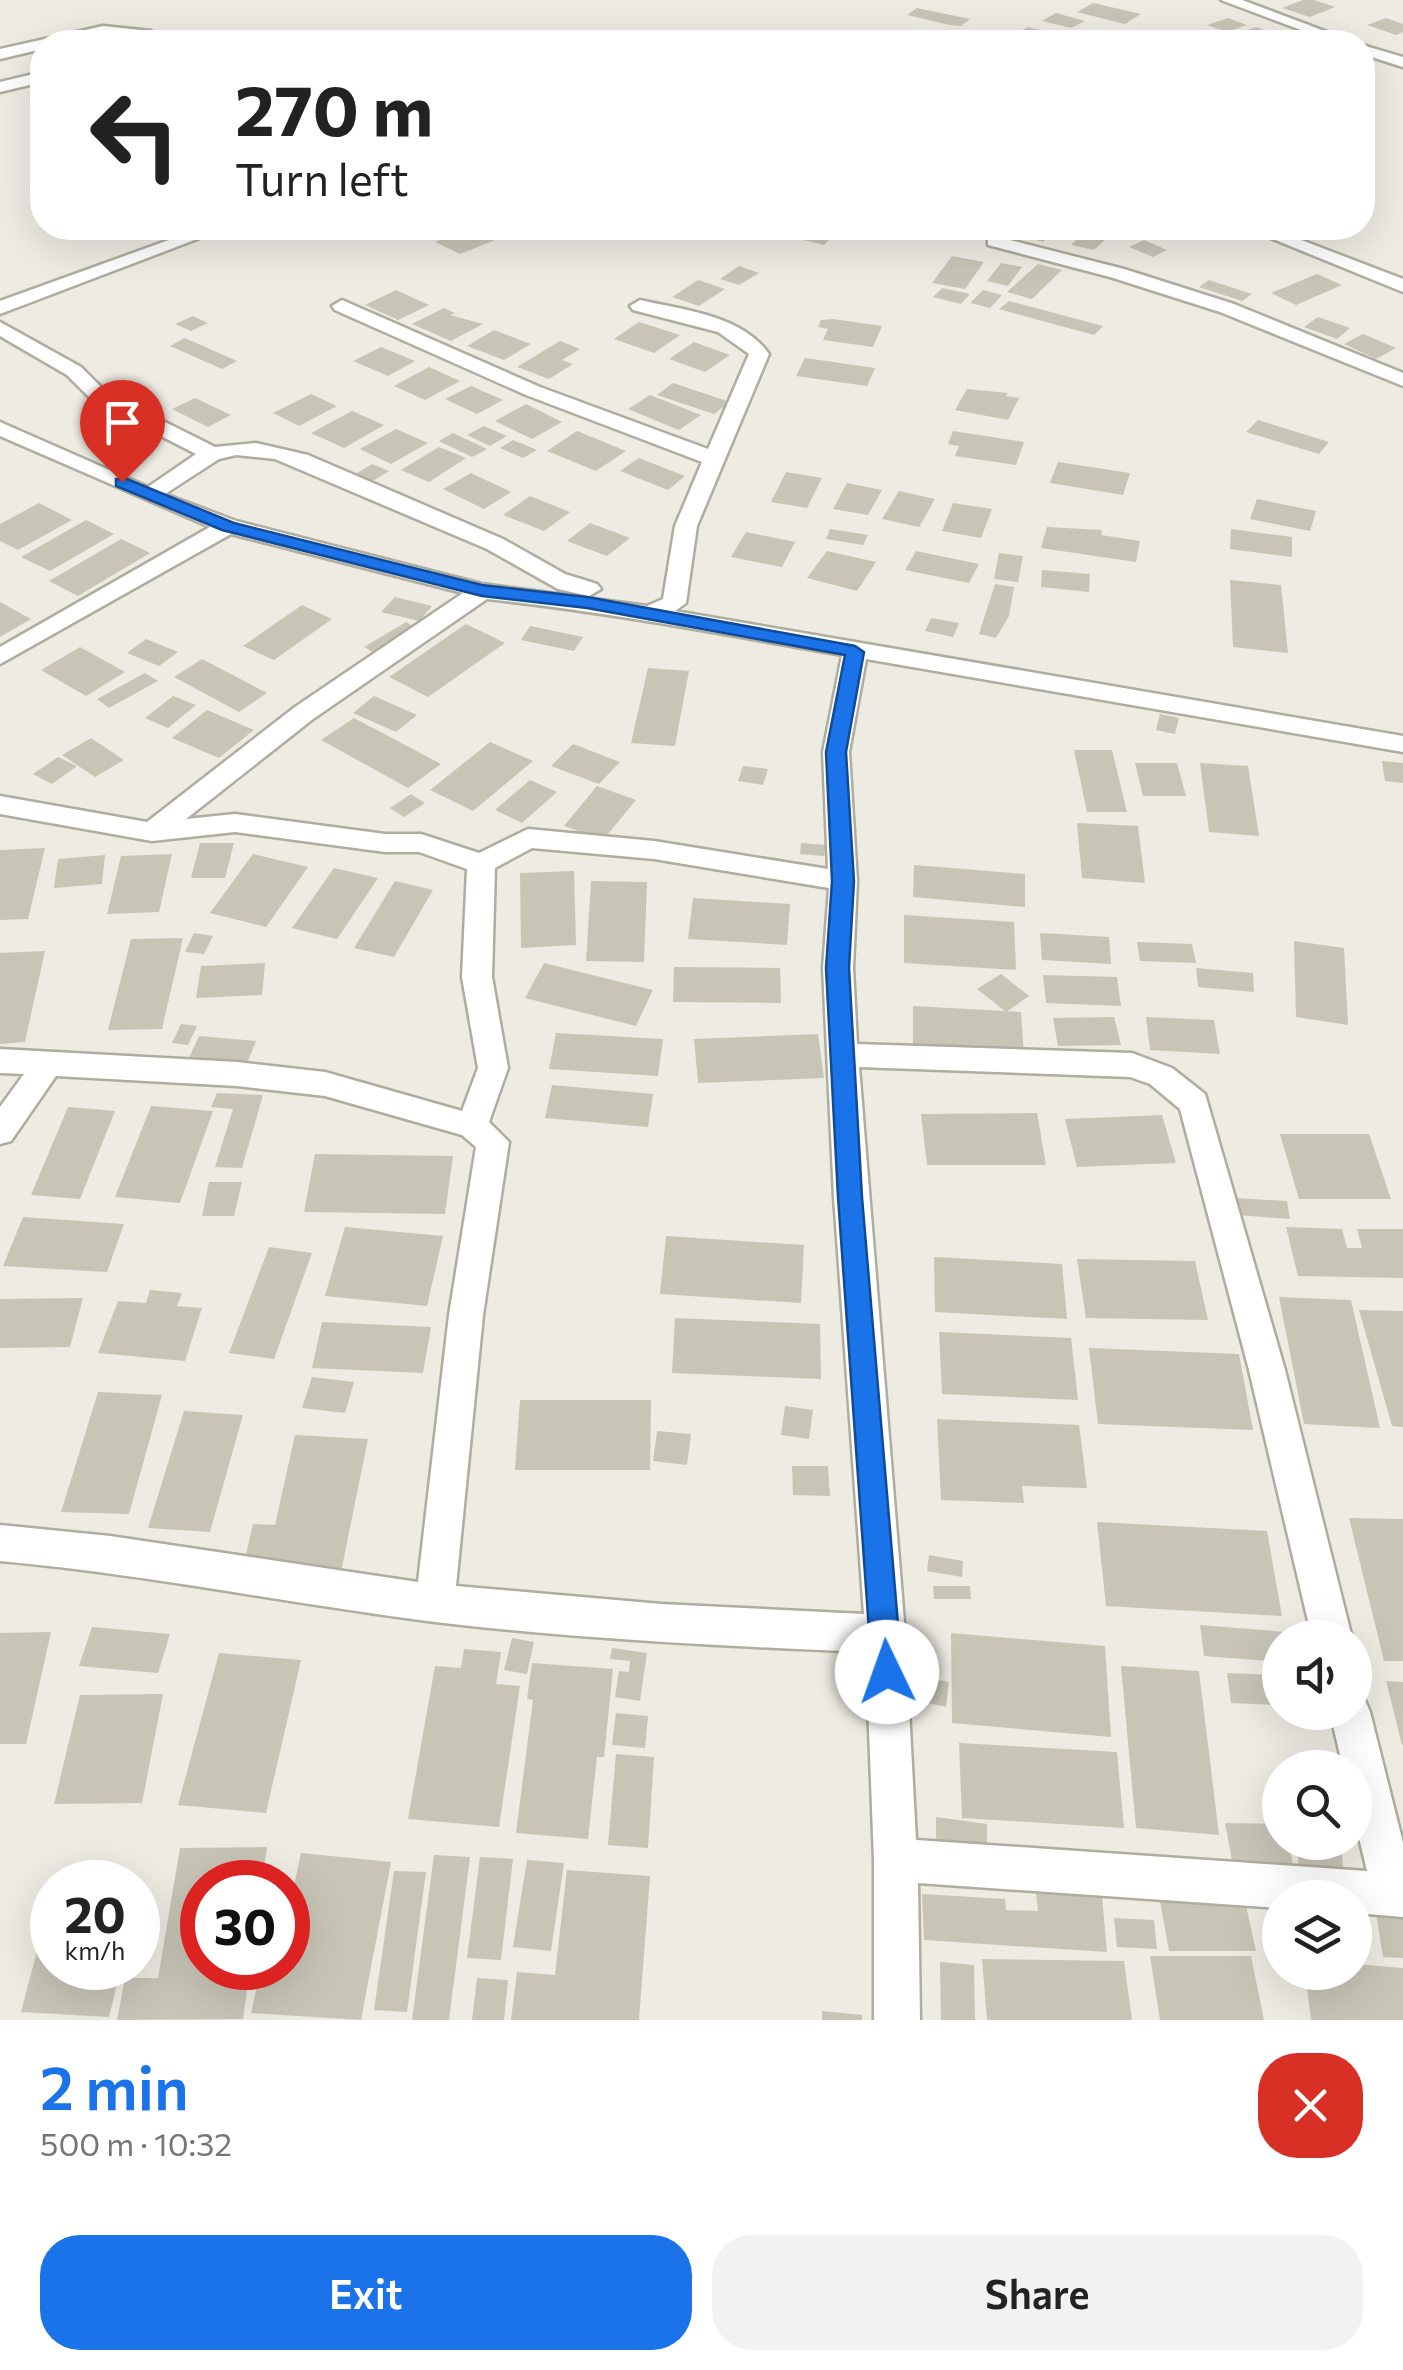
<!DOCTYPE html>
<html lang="en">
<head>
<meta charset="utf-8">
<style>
  body { margin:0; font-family:Commissioner,sans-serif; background:#f2f2f2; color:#222; height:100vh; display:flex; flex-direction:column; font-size:38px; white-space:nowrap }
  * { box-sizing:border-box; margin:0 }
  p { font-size:32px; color:#767676 }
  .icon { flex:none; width:55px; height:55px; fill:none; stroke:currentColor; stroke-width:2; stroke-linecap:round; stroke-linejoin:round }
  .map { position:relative; height:2020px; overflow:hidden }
  .drawer { display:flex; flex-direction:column; background:#fff; flex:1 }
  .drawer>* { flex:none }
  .top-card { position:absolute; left:30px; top:30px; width:1345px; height:210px; border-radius:40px; box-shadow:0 10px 40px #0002; background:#fff; color:#222; overflow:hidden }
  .buttons { position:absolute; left:1262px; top:1620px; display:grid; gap:20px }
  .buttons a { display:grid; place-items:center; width:110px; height:110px; border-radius:50%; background:#fff; box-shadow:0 10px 40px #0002; font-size:50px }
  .speed { position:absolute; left:30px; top:1860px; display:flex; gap:20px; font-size:50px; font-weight:700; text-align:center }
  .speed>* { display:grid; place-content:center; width:130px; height:130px; border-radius:50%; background:#fff; box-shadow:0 10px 40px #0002; line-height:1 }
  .speed small { font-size:25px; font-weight:400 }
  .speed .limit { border:15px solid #d22; background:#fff; color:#111 }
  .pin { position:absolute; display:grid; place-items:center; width:85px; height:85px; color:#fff; margin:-102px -42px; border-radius:50% 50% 50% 0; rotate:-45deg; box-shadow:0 0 10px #0007 }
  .pin .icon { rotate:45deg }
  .me { position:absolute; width:110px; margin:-55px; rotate:357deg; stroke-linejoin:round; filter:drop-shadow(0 0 8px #0008) }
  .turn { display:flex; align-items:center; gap:35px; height:210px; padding:0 40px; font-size:45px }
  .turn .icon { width:130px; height:130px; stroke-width:2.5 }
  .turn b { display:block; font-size:70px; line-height:85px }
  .round { display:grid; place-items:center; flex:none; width:105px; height:105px; border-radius:40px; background:#f2f2f2 }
  .head { display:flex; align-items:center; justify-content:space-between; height:170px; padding:0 40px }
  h1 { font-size:60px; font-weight:600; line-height:75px; color:#1a73e8 }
  .action { display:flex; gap:20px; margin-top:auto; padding:20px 40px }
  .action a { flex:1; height:115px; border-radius:40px; background:#1a73e8; color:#fff; font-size:40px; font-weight:600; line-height:115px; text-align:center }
  .action a+a { background:#f2f2f2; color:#222 }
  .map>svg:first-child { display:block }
</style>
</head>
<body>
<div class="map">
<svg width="1403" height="2020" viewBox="0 0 1403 2020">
  <rect width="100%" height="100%" fill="#edebe2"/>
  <path fill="#c8c5b7" d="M1303,0H1314L1335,7L1310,17L1282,8Z
    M1093,3L1141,14L1125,24L1077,12Z
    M917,8L970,19L961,26L950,25L907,15Z
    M1056,13L1085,21L1071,28L1042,21Z
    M1228,18L1247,25L1226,32L1207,25Z
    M1386,18L1403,24V32L1396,35L1367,25Z
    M1028,27L1060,35L1049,42L1013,36Z
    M1256,27L1275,34L1254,41L1236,34Z
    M470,228H525L460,254L435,242Z
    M806,228H841L824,245L795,238Z
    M1024,228H1033L1054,233L1043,242L1015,234Z
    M1085,231L1108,237L1094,250L1071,245Z
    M1144,240L1167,250L1153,257L1129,247Z
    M952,256L984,262L965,289L932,283Z
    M1001,263L1022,267L1008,286L987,281Z
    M1038,264L1062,270L1032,299L1007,292Z
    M739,266L759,273L739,285L720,279Z
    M1317,274L1342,285L1296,305L1271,293Z
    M698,280L725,289L699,306L672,297Z
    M1209,280L1252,294L1242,301L1199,287Z
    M942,288L970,294L961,304L933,297Z
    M396,290L429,305L398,320L365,305Z
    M983,290L1002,295L990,308L970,303Z
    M1009,301L1103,326L1094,335L999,309Z
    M444,308L455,313L450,315L483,324L451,341L412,324Z
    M193,316L208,323L191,331L175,324Z
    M1318,317L1350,328L1337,339L1304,327Z
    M833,319L882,326L873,347L823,340L828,329L818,327L821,320Z
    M639,322L680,335L654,353L614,339Z
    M494,330L531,344L504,360L467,346Z
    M1363,334L1396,348L1376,359L1344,344Z
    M185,338L237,361L222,369L170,346Z
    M560,341L580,349L562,360L573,364L549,379L517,367Z
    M694,342L730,355L705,372L669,359Z
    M381,347L415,361L388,376L353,361Z
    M805,358L875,368L867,386L796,376Z
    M429,367L460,381L425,400L394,386Z
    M673,383L730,402L714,414L657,395Z
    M471,386L503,400L477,414L445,399Z
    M967,389L1008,393L1006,396L1019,398L1008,420L955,410Z
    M311,394L337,406L299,426L273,413Z
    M650,395L701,415L679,430L628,409Z
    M195,398L231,415L208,427L172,409Z
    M526,404L562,422L532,439L495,421Z
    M352,411L384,425L344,448L311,433Z
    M1258,420L1329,442L1319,454L1246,432Z
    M484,426L507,436L490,446L467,435Z
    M396,429L428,443L391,464L360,449Z
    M577,431L626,451L596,471L547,451Z
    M953,431L1024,442L1016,465L955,456L959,446L948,444Z
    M453,433L487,449L472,457L439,441Z
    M513,440L537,450L523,458L500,448Z
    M439,447L466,458L429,482L401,470Z
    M639,458L685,476L668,490L620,471Z
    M1058,462L1130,473L1123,495L1050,483Z
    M372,464L389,471L371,482L354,475Z
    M786,472L822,478L807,508L771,502Z
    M471,473L511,492L484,509L443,489Z
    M847,483L882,490L868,515L833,509Z
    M899,491L935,499L919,527L882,519Z
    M530,496L570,512L544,531L503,515Z
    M1257,499L1316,511L1310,531L1250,519Z
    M39,503L72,520L18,550L0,541V524Z
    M953,503L992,509L981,538L942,531Z
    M86,520L114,534L50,571L21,557Z
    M590,523L630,538L607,556L567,541Z
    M1047,527L1102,530L1101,535L1140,541L1136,562L1041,548Z
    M830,529L868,535L863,545L826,539Z
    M1231,529L1292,537V557L1230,549Z
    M746,532L795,542L782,567L731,557Z
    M121,539L150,553L78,596L49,581Z
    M827,551L876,562L857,591L807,578Z
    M916,551L979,564L969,583L905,570Z
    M999,553L1023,556L1018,582L994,579Z
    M1042,570L1090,574L1089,592L1041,587Z
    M1230,580L1281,585L1288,653L1233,647Z
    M995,584L1014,587L1009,616L996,638L979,634Z
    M395,597L432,606L419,621L381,612Z
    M0,602L31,619L0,637Z
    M302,605L332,619L274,660L243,646Z
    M931,618L959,623L953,637L925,631Z
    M406,622L419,629L376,654L364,647Z
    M466,624L505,643L428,697L389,677Z
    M530,626L583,637L574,651L521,640Z
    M146,639L178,652L159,666L127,653Z
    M80,647L125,672L86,696L41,670Z
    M202,659L267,693L239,712L174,677Z
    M648,668L689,671L675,746L631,743Z
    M145,673L158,681L109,708L97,699Z
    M173,696L196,705L168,728L145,718Z
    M374,696L417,715L396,732L353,713Z
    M207,710L254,730L219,758L172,738Z
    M1160,714L1179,718L1175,734L1156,730Z
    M354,718L441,764L408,788L321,740Z
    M91,738L124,760L95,777L62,755Z
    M490,742L533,761L473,811L430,790Z
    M573,744L620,762L599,784L551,766Z
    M1074,750H1112L1127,812H1087Z
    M58,757L77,766L52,784L33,774Z
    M1382,761L1403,763V783L1385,781Z
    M1135,763H1177L1186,796H1143Z
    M1200,763L1248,766L1259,836L1209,832Z
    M743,766L768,769L763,785L738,781Z
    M530,780L557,792L522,823L495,810Z
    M597,786L636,800L603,840L564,826Z
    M411,794L425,803L404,817L390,808Z
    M1077,823L1138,826L1145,883L1082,878Z
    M200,843H234L225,878H191Z
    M801,843L826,845L824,856L800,854Z
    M45,848L28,919L0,920V850Z
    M172,854L159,912L107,914L121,856Z
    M253,854L308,867L266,927L210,913Z
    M105,855L102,884L54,888L58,859Z
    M914,865L1025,874V907L913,897Z
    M334,868L378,878L337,939L292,928Z
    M574,871L576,945L521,948L520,873Z
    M395,881L433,890L394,957L354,948Z
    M591,881L647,882L644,962L586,961Z
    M693,898L790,904L787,945L688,939Z
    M904,915L1014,922L1016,970L904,963Z
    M194,933L213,936L204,954L185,952Z
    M1040,933L1109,937L1111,964L1042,960Z
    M183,938L162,1029L108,1030L131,939Z
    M1294,941L1344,948L1348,1025L1296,1017Z
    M1137,942L1192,944L1196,963L1140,961Z
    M45,951L25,1042L0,1044V953Z
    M265,963L262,995L196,998L201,966Z
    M544,963L653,990L636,1026L525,998Z
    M674,967L780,968L781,1003L673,1002Z
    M1196,968L1253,973L1254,992L1198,987Z
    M1001,974L1029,996L1006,1012L977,989Z
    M1043,975L1117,977L1121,1006L1046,1003Z
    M913,1006L1021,1012L1024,1056L913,1050Z
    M1114,1017L1121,1045L1058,1046L1053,1018Z
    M1146,1017L1214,1020L1220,1054L1150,1050Z
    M181,1024L197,1026L188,1045L172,1043Z
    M556,1033L663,1039L658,1076L549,1069Z
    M818,1034L824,1078L698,1083L694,1039Z
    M199,1036L256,1041L246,1066L188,1060Z
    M552,1085L653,1094L648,1127L545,1118Z
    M217,1093L263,1095L242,1168L215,1167L233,1109L211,1107Z
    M151,1106L213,1111L180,1203L115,1197Z
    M68,1107L115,1111L80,1199L31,1195Z
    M1037,1113L1046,1165H927L921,1114Z
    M1162,1115L1176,1163L1077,1167L1065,1119Z
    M1280,1134H1369L1391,1199H1299Z
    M315,1154L453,1156L445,1214L304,1212Z
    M209,1182H242L234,1216H202Z
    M1234,1198L1287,1201L1290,1219L1237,1215Z
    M23,1217L124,1224L107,1272L3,1266Z
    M345,1227L443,1236L427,1306L325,1296Z
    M1286,1227L1342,1229L1347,1248H1362L1357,1229H1403V1278L1298,1276Z
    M666,1236L804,1245L801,1303L660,1294Z
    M269,1247L312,1253L274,1359L229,1353Z
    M934,1257L1062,1264L1067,1319L935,1312Z
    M1077,1259L1195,1261L1208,1320L1086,1318Z
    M150,1290L182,1293L177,1306L202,1308L185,1361L98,1353L118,1301L146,1303Z
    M1279,1297L1351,1300L1380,1428L1304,1424Z
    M83,1298L70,1347L0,1348V1299Z
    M1359,1310L1403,1311V1427L1392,1426Z
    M675,1318L820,1324L821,1379L672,1373Z
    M322,1322L431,1327L423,1373L312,1368Z
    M939,1332L1071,1338L1078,1400L942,1394Z
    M1089,1348L1239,1354L1253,1430L1098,1424Z
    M312,1377L354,1382L345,1413L302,1408Z
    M98,1392L162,1395L129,1514L61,1512Z
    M520,1400H651L650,1470H515Z
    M785,1406L813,1410L809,1439L781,1435Z
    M184,1411L243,1415L210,1532L148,1528Z
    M937,1419L1079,1425L1087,1488L1022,1486L1024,1503L941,1500Z
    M657,1431L691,1434L687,1465L653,1461Z
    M295,1435L368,1439L341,1572L243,1567L253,1524L275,1525Z
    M792,1466H828L830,1496L793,1495Z
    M1349,1518L1403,1519V1661H1384Z
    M1097,1522L1267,1531L1282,1616L1106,1606Z
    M929,1555L963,1561L962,1577L927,1571Z
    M933,1586H970L971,1599H934Z
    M1200,1625L1287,1632L1288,1638H1280V1662L1204,1656Z
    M92,1627L170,1634L158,1673L79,1666Z
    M51,1632L26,1744H0V1633Z
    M951,1633L1105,1646L1111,1737L952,1723Z
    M512,1638L534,1642L527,1674L504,1670Z
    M612,1648L647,1653L640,1701L615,1697L619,1671L629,1672L630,1661L610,1659Z
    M464,1649L501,1652L496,1684L520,1686L499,1827L408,1819L435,1666L461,1668Z
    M219,1653L301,1660L266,1813L178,1805Z
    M532,1663L613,1669L604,1757H597L588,1839L516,1833L533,1700L527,1699Z
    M1121,1666L1199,1671L1219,1835L1136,1828Z
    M1227,1673L1274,1675L1279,1705L1231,1703Z
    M923,1677L949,1682L946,1707L919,1701Z
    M1386,1681L1403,1682V1745H1402Z
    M163,1694L142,1803L54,1804L80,1695Z
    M616,1713L648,1716L645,1748L612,1745Z
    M959,1743L1117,1752L1124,1828L962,1818Z
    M616,1754L654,1757L648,1848L608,1845Z
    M936,1817L987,1824V1851L936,1845Z
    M1225,1823L1280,1824V1842H1289L1293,1866H1233Z
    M1297,1842H1341L1344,1881L1299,1873Z
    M267,1847L262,1882H202V1968H250L243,2019L117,2020L125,1978H158L180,1848Z
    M301,1853L391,1862L361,2020L251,2013L261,1968H288V1913Z
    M434,1855L470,1857L449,2020H412Z
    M480,1857L513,1859L501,1960L467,1958Z
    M527,1860L564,1863L551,1951L513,1947Z
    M567,1870L650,1876L639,2020H511L517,1972L555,1975Z
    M394,1871L426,1872L407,2012L374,2010Z
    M1036,1892L1102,1896L1107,1952L924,1940L922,1894L1005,1899L1006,1910L1038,1911Z
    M51,1898L52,1968H121L109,2017L21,2012Z
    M1160,1901H1245L1256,1951H1169Z
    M1376,1913L1403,1915V1958L1383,1957Z
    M1114,1918L1154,1920L1157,1949L1117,1947Z
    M1150,1956H1251L1264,2020H1160Z
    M982,1959L1124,1961L1132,2020H987Z
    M940,1962L974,1965L975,2020H941Z
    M1355,1964L1403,1968V2020H1311L1305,1972H1355Z
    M477,1978L508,1980L504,2020H472Z
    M822,2011L862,2015V2020H822Z"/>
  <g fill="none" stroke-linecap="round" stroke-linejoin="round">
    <g stroke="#afad9d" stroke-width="5">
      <path id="minor" d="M1221,0H1242L1354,42H1333Z
        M103,26L151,31L157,42L103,34L69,42H42V49L0,59V49Z
        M1362,45L1403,57V67L1362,54Z
        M42,72V82L0,92V82Z
        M202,228H226L0,314V301Z
        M1246,228H1270L1403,279V292Z
        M994,236L1124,269L1234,304L1403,373V386L1220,312L1110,277L988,245V237Z
        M342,300L540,387L708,449L749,354L718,332L633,310L630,306L640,300C683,310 742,315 769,354L697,526L686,603L675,611L1403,736V752L866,659L849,752L857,881L853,968L857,1044L1132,1053L1172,1068L1205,1094L1285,1370L1352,1638H1312L1249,1370L1180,1109L1150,1084L1130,1077L859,1067L905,1634L916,1840L1367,1871L1355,1821V1768H1343L1330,1712H1355V1694L1364,1698L1370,1712L1403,1843V1917L1355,1913V1898H1280V1908L918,1883L920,2020H874V1860L866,1652C722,1646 578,1639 435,1622C290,1604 146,1574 0,1561V1525L110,1536L418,1582L449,1315L476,1147L462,1135L325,1096L237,1086L56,1076L11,1141L0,1144V1107L24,1074L0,1073V1049L237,1062L325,1072L462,1111L478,1068L462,977L467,869L419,852H385L235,832L152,841L0,814V796L147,822L295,707L463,593L231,534L0,664V647L210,527L0,436V422L148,487L196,454L93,401L67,375L0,336V322L81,367L107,393L215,447L256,443L308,455L503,539L565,574L597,584L601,589L589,596L558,589L487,549L275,459L236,455L219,459L165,494L236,521L482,584L647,606L663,599L675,526L702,462L526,395L335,310L332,306ZM487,599C607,612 722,634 842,655L823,752L828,869L654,841L528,829L479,853L421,834H385L235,814L186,819L313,719ZM532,848L654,859L829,888L823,968L834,1197L864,1614L661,1604L456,1586L483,1315L509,1142L489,1122L508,1068L492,977L495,868Z"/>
    </g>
    <use href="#minor" fill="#fff" fill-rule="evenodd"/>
  </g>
  <path fill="#1a73e8" stroke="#114b97" stroke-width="2.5" d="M116,479H127L234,523L482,585L587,597L855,646L864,652L846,752L854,881L849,968L862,1197L902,1672L898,1683L887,1687L876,1683L872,1672L838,1197L826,968L832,881L826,752L845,655L587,608L482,596L222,530L116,486Z"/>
</svg>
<div class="buttons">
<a><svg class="icon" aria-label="sound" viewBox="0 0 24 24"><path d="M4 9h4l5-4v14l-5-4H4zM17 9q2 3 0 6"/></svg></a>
<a><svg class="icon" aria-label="search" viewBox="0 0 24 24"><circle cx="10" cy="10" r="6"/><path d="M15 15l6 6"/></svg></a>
<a><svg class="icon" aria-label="layers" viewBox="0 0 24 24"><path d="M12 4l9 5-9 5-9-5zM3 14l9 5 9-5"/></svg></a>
</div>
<div class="speed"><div>20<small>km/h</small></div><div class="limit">30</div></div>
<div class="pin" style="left:122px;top:482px;background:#d93025"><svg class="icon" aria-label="arrive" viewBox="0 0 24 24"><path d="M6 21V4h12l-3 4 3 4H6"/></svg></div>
<svg class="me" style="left:887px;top:1672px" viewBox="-20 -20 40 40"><circle r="19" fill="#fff"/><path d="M0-13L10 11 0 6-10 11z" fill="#1a73e8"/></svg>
<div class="top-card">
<div class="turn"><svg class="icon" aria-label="left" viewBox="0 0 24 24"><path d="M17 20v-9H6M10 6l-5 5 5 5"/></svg><div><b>270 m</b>Turn left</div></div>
</div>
</div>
<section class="drawer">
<div class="head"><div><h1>2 min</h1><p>500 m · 10:32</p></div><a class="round" style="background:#d93025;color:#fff"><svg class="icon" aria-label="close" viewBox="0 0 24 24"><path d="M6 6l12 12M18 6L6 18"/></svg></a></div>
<div class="action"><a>Exit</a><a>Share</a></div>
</section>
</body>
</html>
